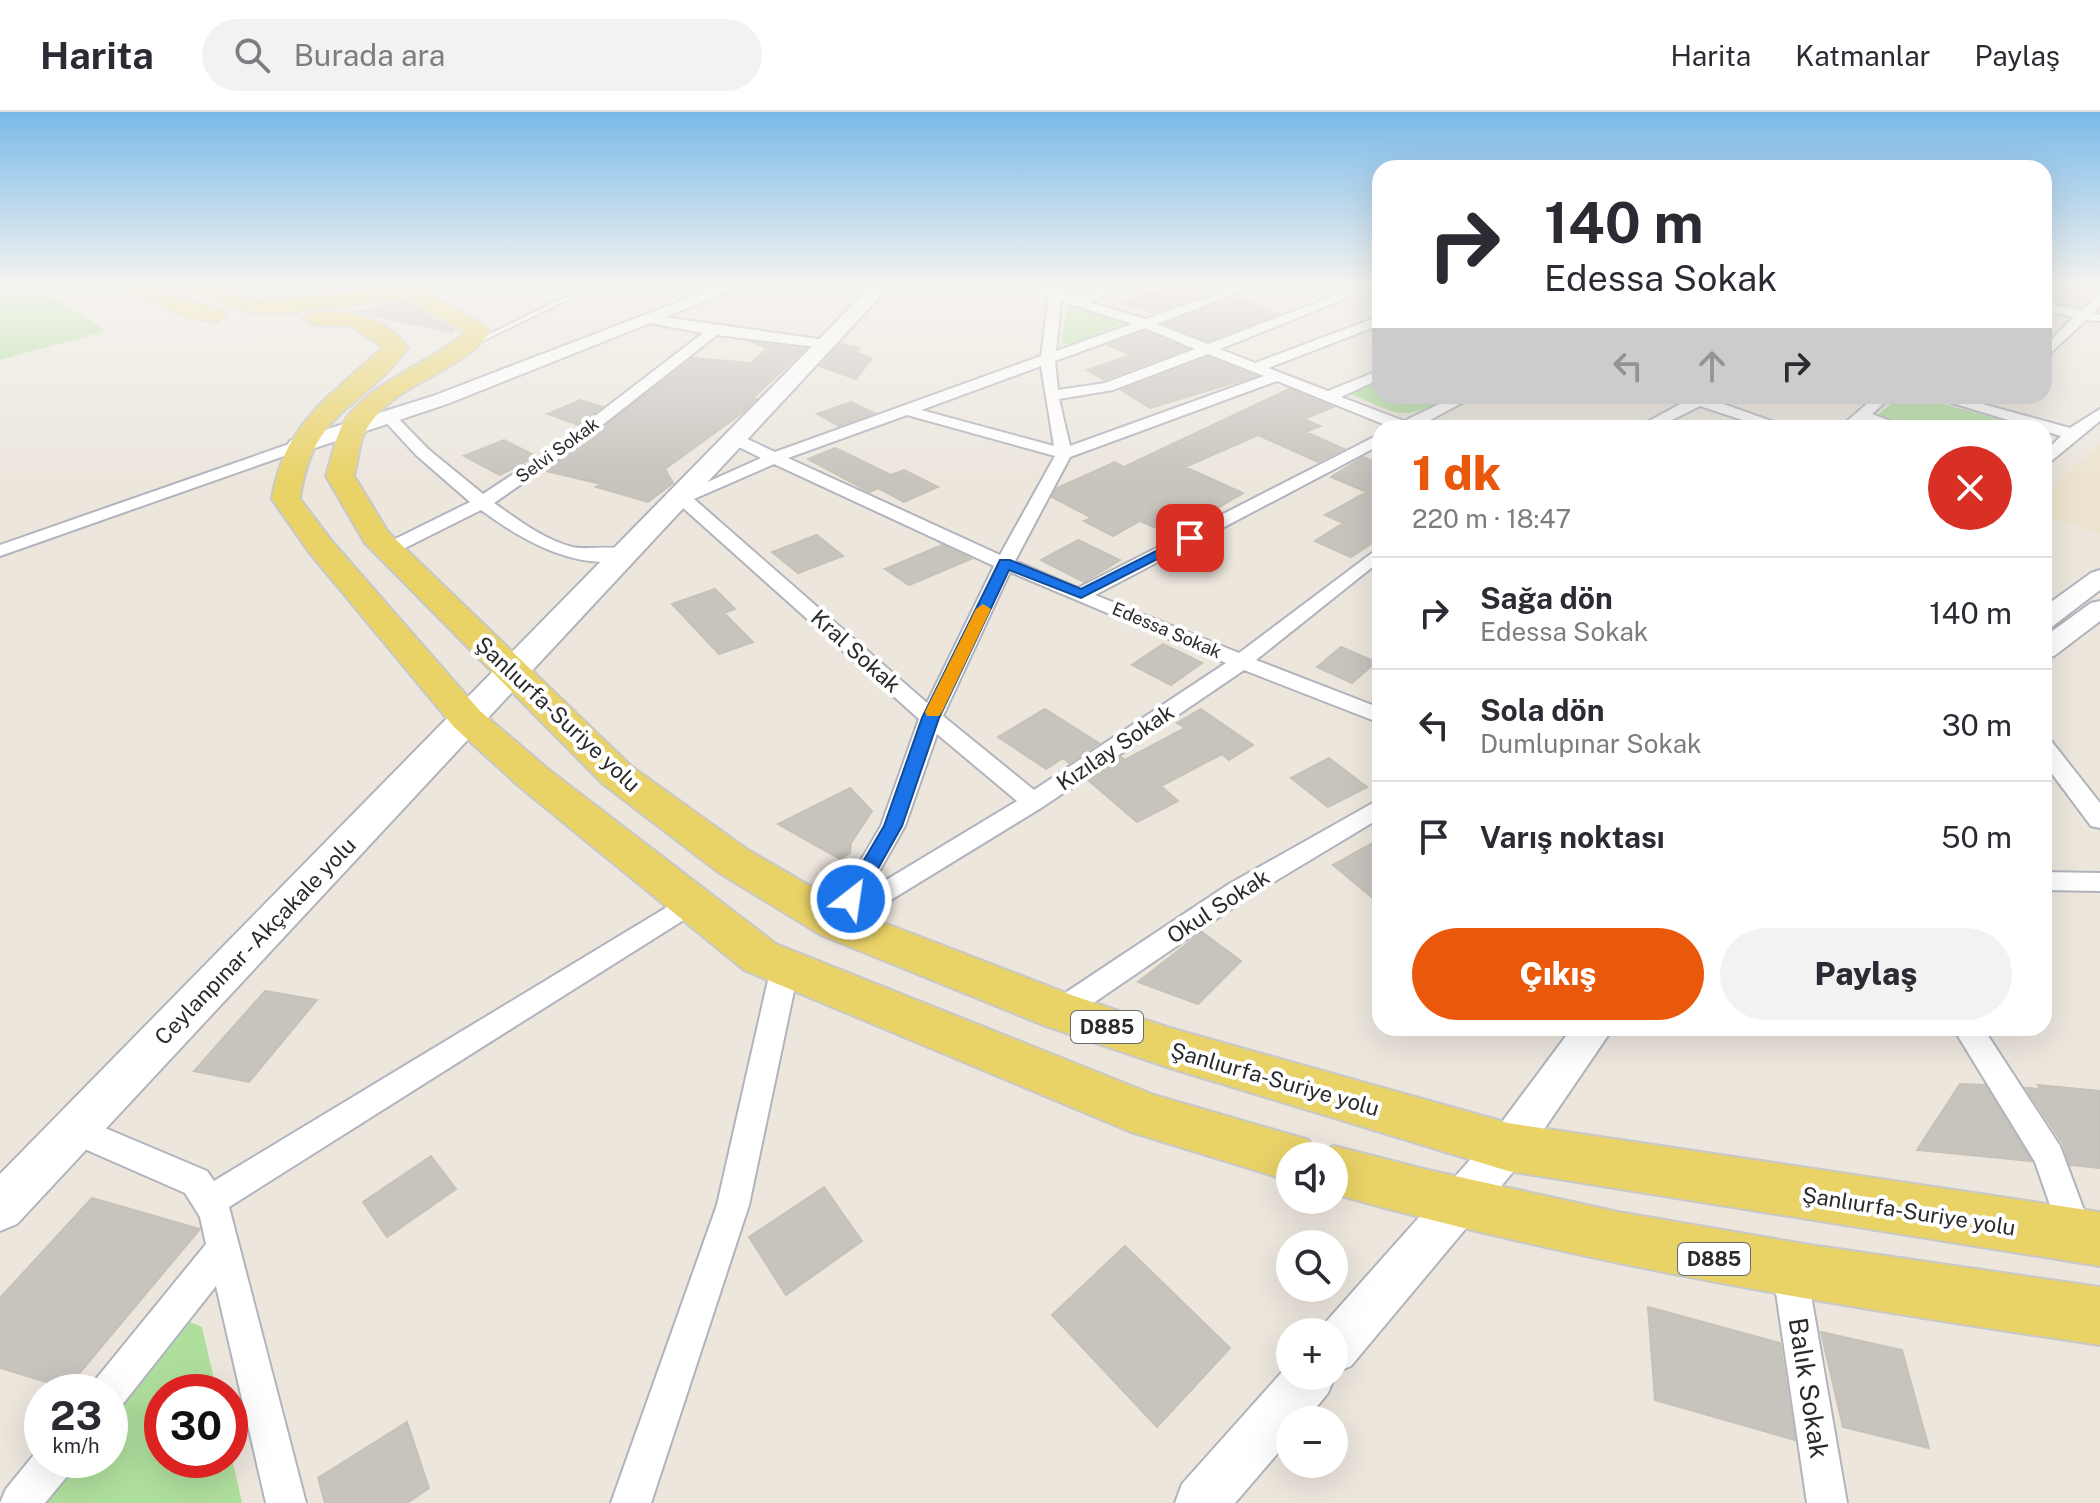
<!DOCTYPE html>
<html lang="tr">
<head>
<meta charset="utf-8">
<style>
  body { margin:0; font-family:"Public Sans",sans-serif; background:#f2f2f3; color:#2b2b33; height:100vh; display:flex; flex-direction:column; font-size:30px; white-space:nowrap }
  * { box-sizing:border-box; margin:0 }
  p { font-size:26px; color:#7c7c81 }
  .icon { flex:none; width:44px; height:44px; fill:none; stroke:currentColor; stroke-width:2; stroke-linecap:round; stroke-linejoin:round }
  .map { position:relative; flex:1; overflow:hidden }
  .drawer { position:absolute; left:1372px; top:308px; width:680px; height:616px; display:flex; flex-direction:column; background:#fff; border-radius:24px; box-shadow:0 8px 32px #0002 }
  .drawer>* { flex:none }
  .top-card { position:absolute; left:1372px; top:48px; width:680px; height:244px; border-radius:24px; box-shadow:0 8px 32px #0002; background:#fff; color:#2b2b33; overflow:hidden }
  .buttons { position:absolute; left:1276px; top:1030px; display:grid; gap:16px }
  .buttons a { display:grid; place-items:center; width:72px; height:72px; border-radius:50%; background:#fff; box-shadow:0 8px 32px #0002; font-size:40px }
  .speed { position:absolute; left:24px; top:1262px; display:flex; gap:16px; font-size:40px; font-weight:700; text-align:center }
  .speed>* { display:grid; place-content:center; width:104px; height:104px; border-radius:50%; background:#fff; box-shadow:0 8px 32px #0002; line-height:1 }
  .speed small { font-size:20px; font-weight:400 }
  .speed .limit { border:12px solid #d22; background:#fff; color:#111 }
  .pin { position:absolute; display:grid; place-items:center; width:68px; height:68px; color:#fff; margin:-34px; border-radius:16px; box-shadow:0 4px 12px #0006 }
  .me { position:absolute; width:88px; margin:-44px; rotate:30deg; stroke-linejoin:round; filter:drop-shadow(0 0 6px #0008) }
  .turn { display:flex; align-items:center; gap:28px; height:168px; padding:0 40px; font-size:36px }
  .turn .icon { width:104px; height:104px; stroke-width:2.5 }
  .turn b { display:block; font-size:56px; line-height:68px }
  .lanes { display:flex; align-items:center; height:76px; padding:0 40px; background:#0003; justify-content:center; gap:40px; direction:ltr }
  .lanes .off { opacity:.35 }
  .round { display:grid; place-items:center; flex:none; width:84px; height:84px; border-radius:42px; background:#f2f2f3 }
  .overview { display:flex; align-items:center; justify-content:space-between; height:136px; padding:0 40px }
  h1 { font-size:48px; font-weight:800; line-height:60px; color:#ea580c }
  .cta { display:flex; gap:16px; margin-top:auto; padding:16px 40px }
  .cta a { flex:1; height:92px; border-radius:48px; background:#ea580c; color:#fff; font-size:32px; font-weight:800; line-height:92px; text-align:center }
  .cta a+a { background:#f2f2f3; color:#2b2b33 }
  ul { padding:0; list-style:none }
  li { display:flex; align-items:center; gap:24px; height:112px; padding:0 40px; border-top:2px solid #e1e1e2 }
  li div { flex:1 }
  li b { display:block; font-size:30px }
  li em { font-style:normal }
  header { display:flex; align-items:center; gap:48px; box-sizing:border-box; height:112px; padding:0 40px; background:#fff; border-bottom:2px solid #e1e1e2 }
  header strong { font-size:38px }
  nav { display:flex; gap:44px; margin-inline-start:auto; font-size:28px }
  .search { width:560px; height:72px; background:#f2f2f3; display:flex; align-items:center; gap:20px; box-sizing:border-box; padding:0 28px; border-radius:44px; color:#7c7c81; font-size:30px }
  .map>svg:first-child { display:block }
</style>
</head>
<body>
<header>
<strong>Harita</strong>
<div class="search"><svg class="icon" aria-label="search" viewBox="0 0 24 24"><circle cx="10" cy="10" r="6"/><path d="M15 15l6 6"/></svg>Burada ara</div>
<nav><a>Harita</a><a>Katmanlar</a><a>Paylaş</a></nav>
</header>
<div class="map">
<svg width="2100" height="1391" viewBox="0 0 2100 1391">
  <rect width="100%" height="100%" fill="#ece6dd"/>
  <path fill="#ece4ce" d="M2100,333V422L2044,403V382Z"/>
  <path fill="#afdf9d" d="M0,174H36L106,219L0,248Z
    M1073,191L1125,210L1072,233L1061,231L1068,193Z
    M1380,267V284H1452C1399,311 1402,303 1348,281Z
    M1901,284H1913L2032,316H1913L1875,305Z
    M181,1206L202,1215L217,1280H162V1348H230V1338L242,1391H44L75,1348H110V1301Z"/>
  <path fill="#c7c3bd" stroke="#c7c2b7" stroke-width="2" d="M1174,174H1204L1216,179L1153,201L1124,190Z
    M2044,174H2100V176L2079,195L2044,188Z
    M1234,185L1278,202L1208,229L1165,212Z
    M406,189L453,218L452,220L357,200Z
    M1145,219L1187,237L1104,268L1087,258L1131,243L1108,233Z
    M751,230L805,237L752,287H756L742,301L665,357L673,371L648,390L596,375L601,372L546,359L693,246L751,251L767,236Z
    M840,232L860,236L858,241L872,246L856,267L820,254Z
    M1208,245L1256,264L1150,296L1121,278Z
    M1289,277L1333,295L1304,307L1320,314L1306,320L1344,337L1318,350L1258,323L1185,355L1243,381L1172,423L1140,409L1113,424L1084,409L1092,406L1052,385L1057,376L1115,350L1124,355Z
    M580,288L602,295L579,313L548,302Z
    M851,290L874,301L839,314L817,302Z
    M504,328L536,344L500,363L464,344Z
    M835,336L891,363L904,358L938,375L904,390L878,376L870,380L808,347Z
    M1363,345L1380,352V426L1351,445L1315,429L1343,411L1325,403L1367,380L1331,365Z
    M817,423L843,444L798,461L772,440Z
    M1078,428L1120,448L1084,470L1041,448Z
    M942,433L971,447L909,473L885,457Z
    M715,477L735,497L724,501L753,530L719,542L672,492Z
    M1163,532L1202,551L1171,573L1132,553Z
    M1341,535L1376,550L1352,571L1317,555Z
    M1045,597L1099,631L1069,651L1063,646L1046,657L998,625Z
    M1201,597L1253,633L1229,648L1222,642L1161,674L1178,689L1137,710L1088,668L1121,645L1125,648L1185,616L1177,611Z
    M1329,646L1367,675L1328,695L1291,666Z
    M850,676L872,699L851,731L850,741L840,747L778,712Z
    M1380,727V792L1333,753Z
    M1202,820L1241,849L1198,892L1138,870Z
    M265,879L317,888L249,970L194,959Z
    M1960,972L1985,973L2031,1049L1917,1038Z
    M2038,973L2100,979V1056L2070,1053L2063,1032L2026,976L2040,977Z
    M431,1044L456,1077L387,1125L363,1090Z
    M824,1075L862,1129L786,1183L749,1125Z
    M92,1086L200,1117L67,1276L0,1256V1186Z
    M1125,1134L1230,1236L1157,1315L1052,1203Z
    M1648,1195L1780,1231L1795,1328L1655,1288Z
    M1821,1220L1902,1238L1929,1336L1843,1315Z
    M407,1310L429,1376L407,1391H325L318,1366Z"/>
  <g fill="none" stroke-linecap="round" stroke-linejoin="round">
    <g stroke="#b1b3bd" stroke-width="4">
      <path id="service" d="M361,174H371L325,187L322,185Z
        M588,174H596L470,235L465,234Z"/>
    </g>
    <g stroke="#b1b3bd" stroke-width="4">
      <path id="minor" d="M1022,174L1049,177L1062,174V181C1084,188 1101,174 1124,174L1090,190L1145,207L1238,174H1255L1157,212L1208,232L1360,174H1377L1220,237L1255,251L1380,204V213L1268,256L1328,279L1380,258V267L1341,285L1404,309L1456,284H1475L1415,316H1393L1277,269L1070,345L1015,449L1078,476L1380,322V333L1095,483L1239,541L1380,435V449L1256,548L1380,596V611L1244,558L1041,696L837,821L828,818L824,811L881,714L919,607L672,386L761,346L731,331V325H743L775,340L1041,244L1049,185ZM1061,189L1132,212L1056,239ZM1145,216L1195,237L1105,271L1058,278L1055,249ZM1208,242L1264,264L1070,334L1059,287L1113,278ZM1041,254L1054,334L921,298ZM907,303L1055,344L1000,443L788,346ZM774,352L994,454L927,591L694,387ZM1010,460L1226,551L1034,678L943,604ZM937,622L1017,689L868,779L905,714Z
        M2100,183V194L2093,201L2100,203V209L2086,208L2044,247V235L2074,205L2044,199V191L2081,199Z
        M649,203L825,228L832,232L825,236L717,223L568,340L494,391C517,407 544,428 572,435C590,439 621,430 634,443L631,447C577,460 523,429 481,398L395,441H383V433L470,390L416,343L380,304L383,301H393L428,337L483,382L556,334L703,221L644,210V204Z
        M1678,284H1713L1712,288L1791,316H1767L1700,294L1656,316H1636L1686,289Z
        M1876,284H1892L1872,302L1909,316H1885L1864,310L1856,316H1839Z
        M1929,284H1953L2070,316L2100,297V309L2044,355V341L2061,324Z
        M298,329L306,334L304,337L0,444V433Z
        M2044,628L2052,630L2100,691V716L2091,714L2044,651Z
        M1380,687V706L1247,786L1070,907L1060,911L1050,907L1046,899L1050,891L1229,772Z
        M2044,760L2100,761V779L2044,778Z
        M692,780L701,783L705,790L701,797L229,1095L306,1391H266L216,1174L122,1293L110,1298V1280H90L96,1267L206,1132L200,1105L185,1081L64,1028L59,1018L64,1008L75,1004L86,1008L207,1059L214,1069Z
        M785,844L795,847L799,855L749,1093L651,1391H611L717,1093L771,855L775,847Z
        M1953,916H1983L2060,1034L2094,1125L2089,1136L2077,1141L2065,1136L2035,1050Z
        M1790,1143L1802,1148L1807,1160L1847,1391H1807L1773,1160L1778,1148Z
        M41,1334L42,1348H74L69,1362L45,1391H0L6,1377Z"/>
    </g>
    <g stroke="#b1b3bd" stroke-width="4">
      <path id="tertiary" d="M720,174H743L447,292L306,339H290L287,334L290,329L433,284Z
        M2100,458V478L2053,514L2044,516V495L2091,461Z
        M2100,489V509L2054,544L2044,546V525L2091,491Z
        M1572,916H1613L1523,1048L1351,1254L1334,1261L1335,1264L1328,1281L1306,1308H1290V1327L1235,1391H1175L1182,1372L1290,1251V1264H1334V1220H1317L1493,1022Z"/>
    </g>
    <g stroke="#b1b3bd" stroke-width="4">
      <path id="secondary" d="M871,174H890L17,1112L0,1119V1062Z"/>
    </g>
    <g stroke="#c8c8c8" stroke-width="4">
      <path id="primary" d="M120,174C156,174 188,190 223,198L226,203L215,210L188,205L123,178Z
        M179,174H209L255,189L415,174L487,215L490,220C459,263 396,269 367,316C359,328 358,350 354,364L388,420L631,654L748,738L853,799L1074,884L1170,916L1508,1011L2100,1100V1154L1508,1059L1170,956L1043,913L821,823L718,760L603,672L365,431L326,364C331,348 334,331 341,316C358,276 433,249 465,221L407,186L284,201H253L182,178Z
        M329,199C359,200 390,210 408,235C364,298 312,296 300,387L331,428L480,599L548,657L776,832L1154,983L1309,1028L1315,1041L1334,1034L1428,1058L1618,1100L1810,1133L2100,1175V1233C1842,1195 1586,1153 1334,1082V1044H1290V1069L1131,1020L744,858L520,675L454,615L309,440L272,387C284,311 330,285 383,235L352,214L315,213L304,206L307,201Z"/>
    </g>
    <path stroke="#c8c8c8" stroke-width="3" stroke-dasharray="3 2" stroke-linecap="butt" d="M1398,291L1417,284"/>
    <use href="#service" fill="#fff" fill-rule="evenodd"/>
    <use href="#minor" fill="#fff" fill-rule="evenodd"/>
    <use href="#tertiary" fill="#fff" fill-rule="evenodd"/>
    <use href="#secondary" fill="#fff" fill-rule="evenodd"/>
    <use href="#primary" fill="#e9d266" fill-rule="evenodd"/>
  </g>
  <linearGradient id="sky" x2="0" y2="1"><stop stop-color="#7abae8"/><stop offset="0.47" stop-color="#f6f4f0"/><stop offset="1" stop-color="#f6f4f0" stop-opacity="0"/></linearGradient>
  <rect width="2100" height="369" fill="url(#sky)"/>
  <path fill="#1a73e8" stroke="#114b97" stroke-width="2" d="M1190,422L1197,426L1195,428L1081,486L1009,458L939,606L902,714L858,792H844L841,787L884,714L922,606L1000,448H1010L1081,477Z"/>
  <path fill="#f59e0b" d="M983,492L991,497L942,600L939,604H927L925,600L976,497Z"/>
  <g text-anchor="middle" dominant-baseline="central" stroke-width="8" stroke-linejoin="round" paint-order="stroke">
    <g font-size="18" fill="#2b2b2b" stroke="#fff">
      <text transform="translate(557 338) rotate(-36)">Selvi Sokak</text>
      <text transform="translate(1167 518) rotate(23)">Edessa Sokak</text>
    </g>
    <g fill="#fff" stroke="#6b6b6b" stroke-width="2">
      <rect x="1071" y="899" width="72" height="32" rx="6"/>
      <rect x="1678" y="1131" width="72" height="32" rx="6"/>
    </g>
    <g font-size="20" font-weight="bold" fill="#2b2b2b">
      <text x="1107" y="915">D885</text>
      <text x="1714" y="1147">D885</text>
    </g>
    <g font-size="22" fill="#2b2b2b" stroke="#fff">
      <text transform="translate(856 539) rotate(42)">Kral Sokak</text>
      <text transform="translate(558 602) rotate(43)">Şanlıurfa-Suriye yolu</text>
      <text transform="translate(1115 635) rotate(-34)">Kızılay Sokak</text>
      <text transform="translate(1218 794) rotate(-33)">Okul Sokak</text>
      <text transform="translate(255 829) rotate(-46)">Ceylanpınar - Akçakale yolu</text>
      <text transform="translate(1275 967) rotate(16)">Şanlıurfa-Suriye yolu</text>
      <text transform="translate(1909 1099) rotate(9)">Şanlıurfa-Suriye yolu</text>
    </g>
    <g font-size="26" fill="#2b2b2b" stroke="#fff">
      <text transform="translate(1809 1276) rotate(81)">Balık Sokak</text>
    </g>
  </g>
</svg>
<div class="buttons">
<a><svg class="icon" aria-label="sound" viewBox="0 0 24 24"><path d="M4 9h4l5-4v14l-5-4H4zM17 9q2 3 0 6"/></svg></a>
<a><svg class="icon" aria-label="search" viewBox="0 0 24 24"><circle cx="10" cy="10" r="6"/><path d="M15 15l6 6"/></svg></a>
<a>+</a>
<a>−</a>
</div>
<div class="speed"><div>23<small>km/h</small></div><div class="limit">30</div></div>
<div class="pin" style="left:1190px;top:426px;background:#d93025"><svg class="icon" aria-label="arrive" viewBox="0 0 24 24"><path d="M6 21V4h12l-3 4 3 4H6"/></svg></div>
<svg class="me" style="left:851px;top:787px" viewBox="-20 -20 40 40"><circle r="17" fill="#1a73e8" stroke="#fff" stroke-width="3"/><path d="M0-11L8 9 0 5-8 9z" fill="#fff"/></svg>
<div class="top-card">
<div class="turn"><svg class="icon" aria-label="right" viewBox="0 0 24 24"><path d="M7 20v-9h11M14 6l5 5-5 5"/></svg><div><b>140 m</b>Edessa Sokak</div></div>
<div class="lanes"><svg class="icon off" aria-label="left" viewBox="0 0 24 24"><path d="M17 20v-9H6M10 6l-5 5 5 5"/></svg><svg class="icon off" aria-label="ahead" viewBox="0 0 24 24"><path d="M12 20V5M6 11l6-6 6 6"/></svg><svg class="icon" aria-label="right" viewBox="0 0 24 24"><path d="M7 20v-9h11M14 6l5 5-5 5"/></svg></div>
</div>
<section class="drawer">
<div class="overview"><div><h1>1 dk</h1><p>220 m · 18:47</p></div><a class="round" style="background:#d93025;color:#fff"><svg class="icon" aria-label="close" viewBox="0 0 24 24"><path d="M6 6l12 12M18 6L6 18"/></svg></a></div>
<ul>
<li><svg class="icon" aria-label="right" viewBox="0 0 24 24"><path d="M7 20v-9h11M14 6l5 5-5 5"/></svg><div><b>Sağa dön</b><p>Edessa Sokak</p></div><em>140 m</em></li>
<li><svg class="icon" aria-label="left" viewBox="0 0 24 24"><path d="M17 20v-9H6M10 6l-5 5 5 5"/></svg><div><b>Sola dön</b><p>Dumlupınar Sokak</p></div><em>30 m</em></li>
<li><svg class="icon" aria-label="arrive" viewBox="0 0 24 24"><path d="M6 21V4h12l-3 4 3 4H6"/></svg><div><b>Varış noktası</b></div><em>50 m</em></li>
</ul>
<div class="cta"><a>Çıkış</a><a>Paylaş</a></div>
</section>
</div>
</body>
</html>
